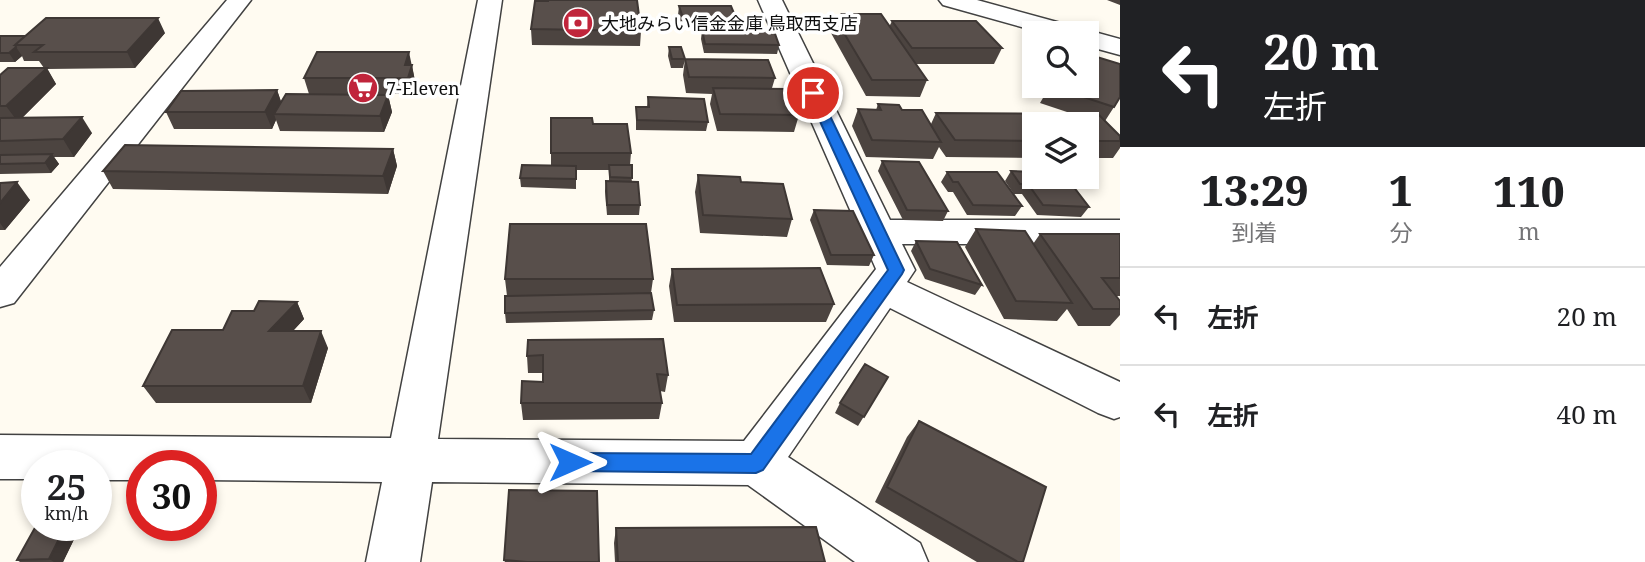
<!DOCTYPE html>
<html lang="ja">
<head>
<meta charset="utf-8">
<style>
  body { margin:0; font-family:"Noto Serif","Noto Sans JP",serif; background:#f6f6f6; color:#202124; height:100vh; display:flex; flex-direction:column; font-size:26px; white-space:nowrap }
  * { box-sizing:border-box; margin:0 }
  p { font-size:23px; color:#757577 }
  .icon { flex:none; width:38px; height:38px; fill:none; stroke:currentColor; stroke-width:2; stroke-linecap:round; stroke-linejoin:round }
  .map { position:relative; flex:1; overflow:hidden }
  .side { display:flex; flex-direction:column; background:#fff; width:525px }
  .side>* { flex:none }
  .hud { background:#202124; color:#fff; overflow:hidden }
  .tools { position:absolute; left:1022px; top:21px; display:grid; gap:14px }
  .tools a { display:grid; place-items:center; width:77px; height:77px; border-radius:0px; background:#fff; box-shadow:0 4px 10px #0003; font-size:35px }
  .speed { position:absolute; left:21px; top:450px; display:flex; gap:14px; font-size:35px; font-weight:700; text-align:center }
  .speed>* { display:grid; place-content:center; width:91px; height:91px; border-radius:50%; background:#fff; box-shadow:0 4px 10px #0003; line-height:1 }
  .speed small { font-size:18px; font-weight:400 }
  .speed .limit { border:10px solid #d22; background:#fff; color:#111 }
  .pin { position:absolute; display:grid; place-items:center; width:60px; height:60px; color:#fff; margin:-30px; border:4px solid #fff; border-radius:50%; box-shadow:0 2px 7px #0007 }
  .me { position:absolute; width:77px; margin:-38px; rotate:90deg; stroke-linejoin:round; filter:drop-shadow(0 0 5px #0008) }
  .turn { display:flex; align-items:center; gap:24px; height:147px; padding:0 28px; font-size:32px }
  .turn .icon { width:91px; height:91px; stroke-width:2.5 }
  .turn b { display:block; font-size:49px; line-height:60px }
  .eta { display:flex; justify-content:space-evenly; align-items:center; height:119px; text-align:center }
  .eta b { font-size:42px; font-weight:800; line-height:49px }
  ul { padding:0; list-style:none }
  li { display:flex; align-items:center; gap:21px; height:98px; padding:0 28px; border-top:2px solid #e0e0e0 }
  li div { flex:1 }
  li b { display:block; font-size:26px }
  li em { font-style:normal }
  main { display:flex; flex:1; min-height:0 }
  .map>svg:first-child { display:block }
</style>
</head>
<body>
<main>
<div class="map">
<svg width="1120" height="562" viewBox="0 0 1120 562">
  <rect width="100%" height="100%" fill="#fffbf1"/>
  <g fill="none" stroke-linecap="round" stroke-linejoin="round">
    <g stroke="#424242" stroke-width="3">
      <path id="minor" d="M227,0H251L14,303L0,307V267Z
        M478,0H502L438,439L744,441L876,269L758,0H782L890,220H1120V244H902L915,270L907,282L1120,382V417L1114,419L1098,413L890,308L788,457L920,543L928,562H855L748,485L432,482L420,562H366L382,482L201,480V466H142V480H96V466H37V479H0V435L391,438Z
        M939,0H977L1079,28L1082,32L1087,30L1120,39V55L1087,46V33H1043L943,5Z"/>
    </g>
    <use href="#minor" fill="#fff" fill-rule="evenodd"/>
  </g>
  <path fill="#4c4440" d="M1107,0H1120V5Z
    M679,6L736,18L735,27H682L678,15Z
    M842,14L889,27L892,21L1002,48L994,64H915L927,80L920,97L866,96L831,33L835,18H840Z
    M531,29L641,31L640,46L532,45Z
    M702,30L779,45L777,54L704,53L701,39Z
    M165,33L135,68L47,69L56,84L22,118L92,133L74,157H54L59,164L51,173L0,174V75L44,68L39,61H24L22,56L15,62H0V36Z
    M669,47L685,59L683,68H671L668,56Z
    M685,59L775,78L772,88L799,115L794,132L717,131L710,104L712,94L686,93L683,75Z
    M411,65H412L415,81L411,94H325L388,95L392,112L384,132L280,131L276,120L272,129H174L166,112L277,90L281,102L309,94L304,78Z
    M1050,86L1114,107L1105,121L1120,136V148L1113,158H1087V124H1034V158L946,157L939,147L933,159L866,157L852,126L858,109L876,110L878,104L902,110L931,124L936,113L1073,114L1040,103Z
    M648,97L708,122L706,131L636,130V107H647Z
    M551,118L593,124L631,153L630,165L632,182L640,205L639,215H607L605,191L606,181H609V170H576V189L521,187L520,178L551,166Z
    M393,149L397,166L388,194L113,189L103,171Z
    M882,161L948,211L943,221L903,220L878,171Z
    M1011,171L1089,207L1081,217L1037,215L1022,194H1014L1005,181Z
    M947,172L1022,206L1015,216L967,215L953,192H948L941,182Z
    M698,175L741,182L792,219L787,237L700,233L695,192Z
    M0,183L30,200L5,230H0Z
    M814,210L874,255L869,266L827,265L810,220Z
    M976,229L1033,244L1040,234H1120V296H1115L1120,301V315L1110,326H1078L1067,309L1057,321L1004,319L965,247Z
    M916,241L982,285L975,295L925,279L911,251Z
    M672,269L834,304L826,322H674L669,286Z
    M505,279H653L651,293L654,310L652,320L506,323L505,313L507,296Z
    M297,302L304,319L293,331L328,348L311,403H156L143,386L223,330L254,311Z
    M528,340L668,375L665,392L660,391L662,403L659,419L523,420L521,403L543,382V373H528L527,356Z
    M888,377L858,426L835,413L840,403Z
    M919,421L1023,562H977L875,502L907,437Z
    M37,525H81L63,562H20L17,560Z
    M616,528L825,562H615L614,543Z
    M504,560L599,562H505Z"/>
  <path fill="#3e3734" d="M158,18L165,33L135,68L127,52Z
    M16,47L22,56L15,62L9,53Z
    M409,52L415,81L411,94L405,65Z
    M47,68L56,84L18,122L6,106Z
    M277,90L283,107L274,114L276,120L272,129L265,112Z
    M388,95L392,112L384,132L380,116Z
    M82,117L92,133L74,157L63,139Z
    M393,149L397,166L388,194L383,176Z
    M52,154L59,164L51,173L45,163Z
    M17,182L30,200L5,230L0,223V203Z
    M297,302L304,319L277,348L269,331Z
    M321,331L328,348L311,403L303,386Z
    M66,525H81L63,562H54L49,559Z"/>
  <path fill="#584f4b" stroke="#3e3734" stroke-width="2" d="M548,0H637L641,31L531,29L535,1H548Z
    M679,6H731L736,18H683Z
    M842,14H881L927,80H872L835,18H844Z
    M46,18H158L127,52H34L43,45H15Z
    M892,21H976L1002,48H912Z
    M702,30L774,31L779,45L705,44Z
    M0,36H25L15,45L16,47L9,53H0Z
    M669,47H681L685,59H672Z
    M317,52H409L405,65H412L408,78H304Z
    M1087,54L1120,64V97L1114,107L1050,86H1087Z
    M685,59L768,60L775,78L689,77Z
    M8,68H47L6,106H0V75Z
    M713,88L788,89L799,115L720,114Z
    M277,90L265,112H166L181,91Z
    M286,94L388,95L380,116L274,114Z
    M648,97L704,99L708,122L637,120L636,107H649Z
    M878,104L899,105L902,110H922L941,142L872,140L858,109L881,110Z
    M936,113L1098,114L1120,136V141H1087V124H1034V141L955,140Z
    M82,117L63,139L0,141V118Z
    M551,118H592L593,124H627L631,153H551Z
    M125,145L393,149L383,176L103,171Z
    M52,154L45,163L0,164V155Z
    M882,161L919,162L948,211L907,210Z
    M522,165L576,166V179L520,178Z
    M609,165H632V178L610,177Z
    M1011,171L1034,172V177H1066L1089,207L1043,205L1028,184H1020Z
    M947,172H997L1022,206L973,205L958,182H953Z
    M698,175L740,177L741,182L783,184L792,219L703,215Z
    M606,181L638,182L640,205H607Z
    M17,182L0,203V183Z
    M814,210L853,211L874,255H831Z
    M510,224H646L653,279H505Z
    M976,229L1025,231L1072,303L1016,301Z
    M1040,234H1120V278H1102L1120,301V309H1093Z
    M916,241L957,242L982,285L930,269Z
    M820,268L834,304L677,305L672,269Z
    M651,293L654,310L505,313V296Z
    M259,301L297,302L269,331H321L303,386H143L172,330H223L232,311H254Z
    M663,339L668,375L657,374L662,403H521L522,381L543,382V355L527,356L528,340Z
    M865,364L888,377L864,417L840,403Z
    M919,421L1046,487L1023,562H1018L887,487Z
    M509,490L597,491L599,562H527L504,560Z
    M37,524V525H66L49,559L17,560Z
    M816,527L825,562H618L616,528Z"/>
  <path fill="#1a73e8" stroke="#114b97" stroke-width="2" d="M813,89L819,93L904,270L902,274L763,470L756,473L570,471L563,468L560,462L563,456L570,453L751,454L888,270L807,93Z"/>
  <defs>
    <g id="bank-disc" transform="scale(1.575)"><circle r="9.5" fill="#c0253b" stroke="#fff"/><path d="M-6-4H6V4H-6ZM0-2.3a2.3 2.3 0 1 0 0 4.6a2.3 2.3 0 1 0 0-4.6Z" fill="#fff"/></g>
    <g id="supermarket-disc" transform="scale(1.575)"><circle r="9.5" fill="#c0253b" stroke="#fff"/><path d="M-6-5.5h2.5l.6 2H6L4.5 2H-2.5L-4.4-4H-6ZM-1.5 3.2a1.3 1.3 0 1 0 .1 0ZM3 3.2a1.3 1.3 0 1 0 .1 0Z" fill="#fff"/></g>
  </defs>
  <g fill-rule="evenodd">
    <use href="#bank-disc" x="578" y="23"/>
    <use href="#supermarket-disc" x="363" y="88"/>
  </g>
  <g text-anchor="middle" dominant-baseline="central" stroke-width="7" stroke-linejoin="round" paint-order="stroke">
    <g font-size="18" fill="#0f0f0f" stroke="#fff" text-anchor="start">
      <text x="601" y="23">大地みらい信金金庫 鳥取西支店</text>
      <text x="386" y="88">7-Eleven</text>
    </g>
  </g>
</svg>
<div class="tools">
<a><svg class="icon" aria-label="search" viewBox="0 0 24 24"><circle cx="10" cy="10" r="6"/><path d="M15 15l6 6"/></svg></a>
<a><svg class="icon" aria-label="layers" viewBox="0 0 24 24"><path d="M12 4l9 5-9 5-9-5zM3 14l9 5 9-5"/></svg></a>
</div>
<div class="speed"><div>25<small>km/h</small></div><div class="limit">30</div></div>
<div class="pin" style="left:813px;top:93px;background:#d93025"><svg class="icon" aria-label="arrive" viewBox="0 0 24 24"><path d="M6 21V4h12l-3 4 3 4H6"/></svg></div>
<svg class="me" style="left:570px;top:462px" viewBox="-20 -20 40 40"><path d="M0-17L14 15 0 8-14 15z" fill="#1a73e8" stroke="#fff" stroke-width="4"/></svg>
</div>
<section class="side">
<div class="hud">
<div class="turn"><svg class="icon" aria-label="left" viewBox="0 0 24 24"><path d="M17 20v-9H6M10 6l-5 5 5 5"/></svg><div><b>20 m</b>左折</div></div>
</div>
<div class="eta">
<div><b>13:29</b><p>到着</p></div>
<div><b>1</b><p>分</p></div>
<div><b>110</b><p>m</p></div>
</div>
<ul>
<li><svg class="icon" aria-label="left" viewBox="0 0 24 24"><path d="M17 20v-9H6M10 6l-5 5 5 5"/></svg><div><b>左折</b></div><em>20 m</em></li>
<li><svg class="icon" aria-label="left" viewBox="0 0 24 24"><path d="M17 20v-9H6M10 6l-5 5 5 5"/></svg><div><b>左折</b></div><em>40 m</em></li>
</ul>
</section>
</main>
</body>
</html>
